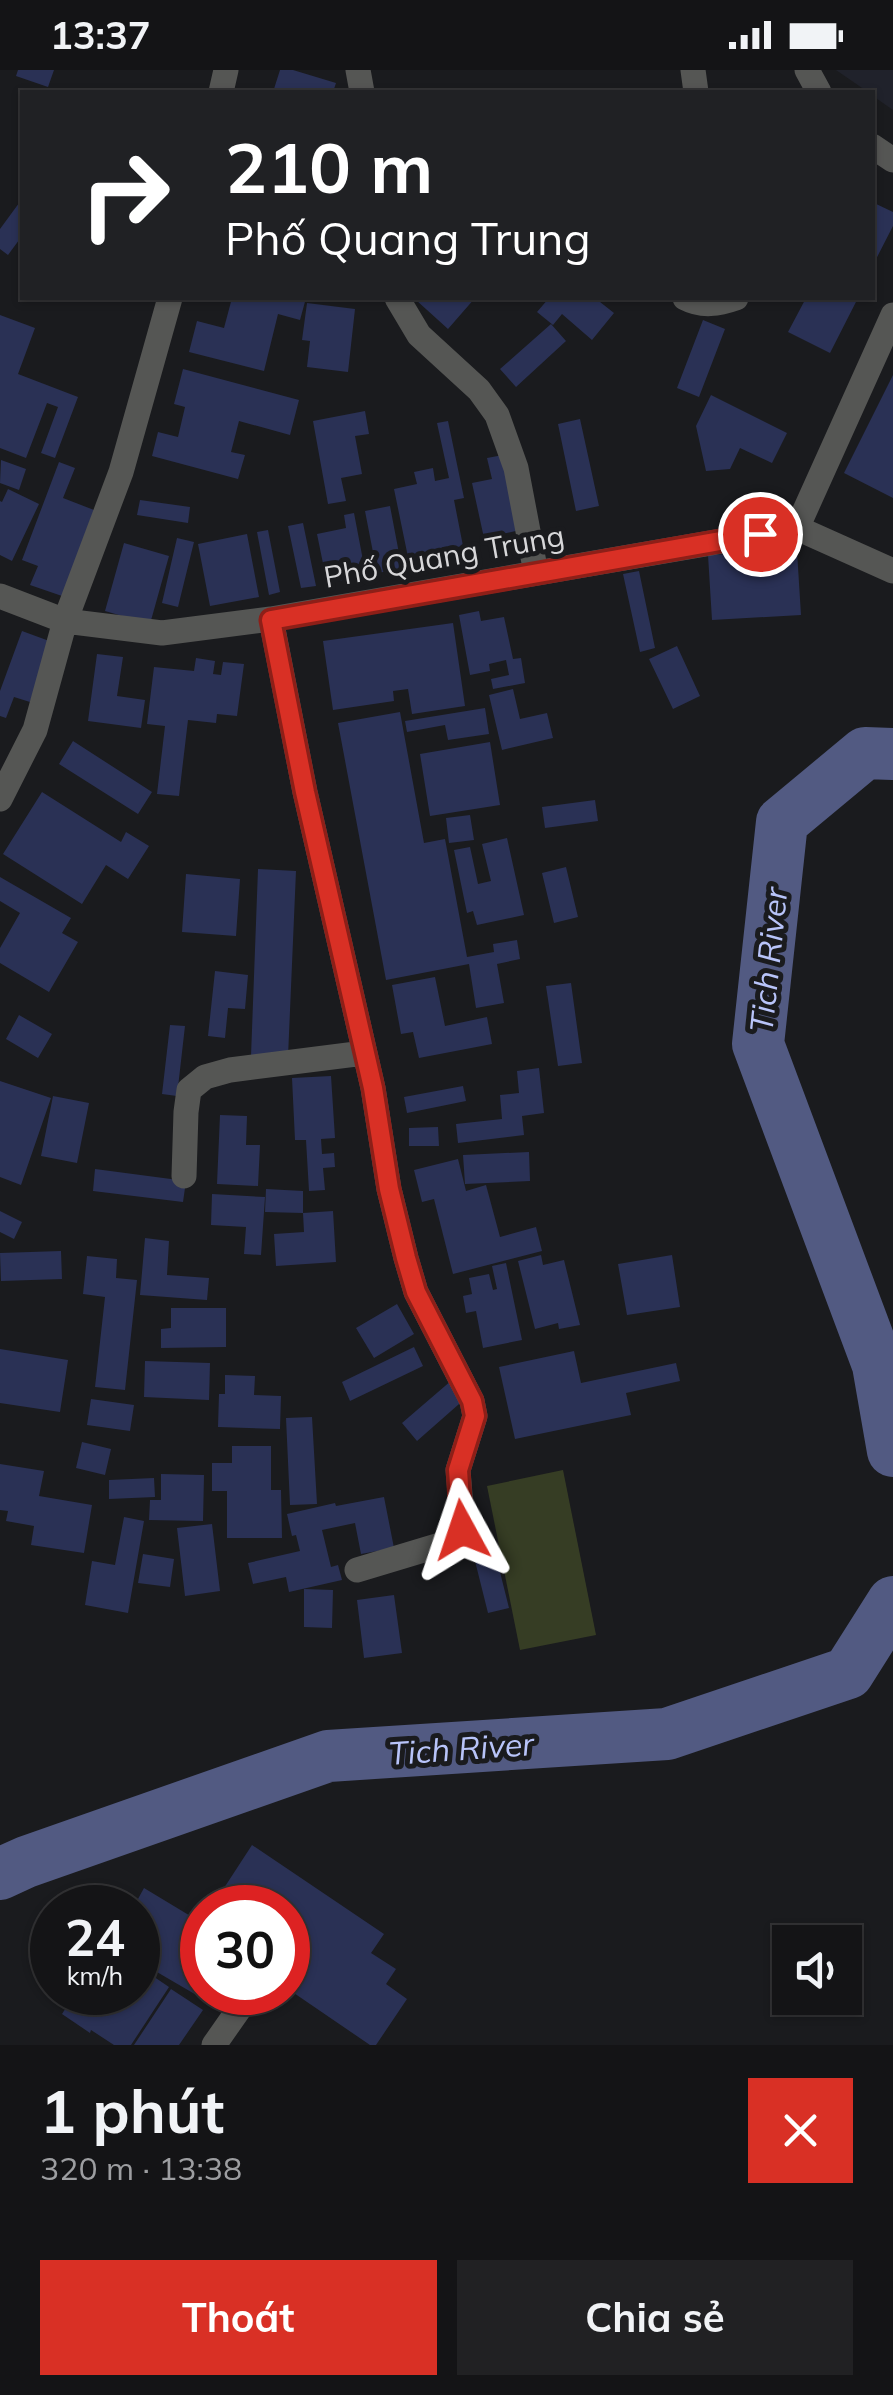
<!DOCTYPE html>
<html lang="vi">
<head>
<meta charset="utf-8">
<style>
  body { margin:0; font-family:Mulish,sans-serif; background:#212123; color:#f1f3f6; height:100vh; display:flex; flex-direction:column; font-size:38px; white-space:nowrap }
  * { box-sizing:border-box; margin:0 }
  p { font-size:32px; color:#9d9ea1 }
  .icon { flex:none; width:55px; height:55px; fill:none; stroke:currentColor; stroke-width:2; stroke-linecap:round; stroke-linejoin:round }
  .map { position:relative; height:1975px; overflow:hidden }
  .side { display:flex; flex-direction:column; background:#141416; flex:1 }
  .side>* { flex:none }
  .banner { position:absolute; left:20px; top:20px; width:855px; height:210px; border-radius:0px; box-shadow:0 2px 8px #0004,0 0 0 2px #333335; background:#202124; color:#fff; overflow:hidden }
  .buttons { position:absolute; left:772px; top:1855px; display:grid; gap:20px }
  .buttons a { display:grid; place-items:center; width:90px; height:90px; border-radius:0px; background:#141416; box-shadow:0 2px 8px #0004,0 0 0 2px #333335; font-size:50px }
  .speed { position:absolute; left:30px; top:1815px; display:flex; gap:20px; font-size:50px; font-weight:700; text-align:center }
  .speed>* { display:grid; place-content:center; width:130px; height:130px; border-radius:50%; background:#141416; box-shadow:0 2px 8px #0004,0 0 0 2px #333335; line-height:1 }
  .speed small { font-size:25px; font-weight:400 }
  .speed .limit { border:15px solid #d22; background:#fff; color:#111 }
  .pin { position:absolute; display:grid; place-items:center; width:85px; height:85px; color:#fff; margin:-42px; border:5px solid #fff; border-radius:50%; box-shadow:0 2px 10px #0007 }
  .me { position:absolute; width:110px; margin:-55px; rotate:355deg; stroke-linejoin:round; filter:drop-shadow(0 0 8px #0008) }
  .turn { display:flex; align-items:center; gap:35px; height:210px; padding:0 40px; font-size:45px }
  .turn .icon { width:130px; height:130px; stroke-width:2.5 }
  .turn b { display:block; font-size:70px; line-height:85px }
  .round { display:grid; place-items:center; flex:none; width:105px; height:105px; border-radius:0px; background:#212123 }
  .summary { display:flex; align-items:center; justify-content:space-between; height:170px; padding:0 40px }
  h1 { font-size:60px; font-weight:700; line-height:75px }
  .button { display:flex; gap:20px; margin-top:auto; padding:20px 40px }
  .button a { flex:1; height:115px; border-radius:0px; background:#d93025; color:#fff; font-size:40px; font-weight:700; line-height:115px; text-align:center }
  .button a+a { background:#212123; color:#f1f3f6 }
  .status { display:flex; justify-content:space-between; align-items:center; height:70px; padding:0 50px; background:#141416; direction:ltr }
  .status svg { height:28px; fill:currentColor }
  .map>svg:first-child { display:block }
</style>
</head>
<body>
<div class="status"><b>13:37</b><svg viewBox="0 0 49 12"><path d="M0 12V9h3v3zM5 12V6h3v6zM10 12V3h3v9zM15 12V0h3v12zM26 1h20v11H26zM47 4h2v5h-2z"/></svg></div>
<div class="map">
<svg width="893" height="1975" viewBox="0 0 893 1975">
  <rect width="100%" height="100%" fill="#1a1b1e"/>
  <path fill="#20222b" d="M836,0H893V40L873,26L872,22H868Z"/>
  <path fill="#363d24" d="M563,1400L596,1565L520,1580L487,1416Z"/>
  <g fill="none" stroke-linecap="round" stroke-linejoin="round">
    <path stroke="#525a82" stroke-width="52" d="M893,684L865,683L782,752L758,974L878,1295L893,1381
      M0,1804L26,1792L328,1686L667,1664L848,1603L893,1532"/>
  </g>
  <path fill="#2a3155" d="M18,0H54L48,17L16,6Z
    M280,0H293L336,13L333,22H273Z
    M22,129V166L8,185L0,179V159Z
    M872,132L893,142V156L872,197Z
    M232,228H306L300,250L278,244L264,301L189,282L197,251L224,258Z
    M418,228H475L448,259L416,230Z
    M549,228H595L614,243L592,270L562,244L553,255L537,242Z
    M806,228H858L830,283L788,262Z
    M307,233L355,239L348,302L307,297L310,271L302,270Z
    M0,245L35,258L18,304L78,327L55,388L41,383L58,337L47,333L26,388L0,378Z
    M703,250L725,259L699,327L677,318Z
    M551,254L566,271L516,317L500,299Z
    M183,299L299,330L290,365L239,351L231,382L245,385L238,409L152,386L158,362L178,367L185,337L174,334Z
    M893,305V428L844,403Z
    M711,325L787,363L772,393L740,378L730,399L706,401L696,356Z
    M365,341L369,364L355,366L362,404L341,408L346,431L328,434L313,351Z
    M580,349L599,436L576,441L558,354Z
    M448,351L464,428L454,430L463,476L408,487L394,419L417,414L414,402L433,398L435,411L449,408L437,353Z
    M503,385L520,460L484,468L472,413L492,409L487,388Z
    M1,390L26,399L19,420L0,413Z
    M59,392L75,398L63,428L94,440L62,526L30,515L38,496L22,490Z
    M8,419L39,434L12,491L0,485V431L2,432Z
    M140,430L190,437L188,453L137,445Z
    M390,436L402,499L377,503L365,441Z
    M354,443L366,506L327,513L317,464L346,458L344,445Z
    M303,453L316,516L301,518L288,456Z
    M268,460L280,522L269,525L257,462Z
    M247,464L259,527L210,536L198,474Z
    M177,468L194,472L178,537L162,533Z
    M124,473L169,486L150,554L105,541Z
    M797,481L801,545L712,550L708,485Z
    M639,501L655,578L640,582L623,504Z
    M479,541L481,551L504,547L513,589L521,588L525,613L493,619L491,609L509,605L506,590L489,594L490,601L470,605L459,545Z
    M453,553L465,636L412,644L408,619L393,621L394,631L333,640L323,571Z
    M22,561L52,572L30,632L14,627L6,648L0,646V621Z
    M677,576L700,626L673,639L649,589Z
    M97,584L123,587L117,626L145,630L141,658L88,651Z
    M196,588L215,591L213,604L221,605L223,592L244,594L237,646L217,644L216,653L188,650L179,726L157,724L165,656L147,654L154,597L194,601Z
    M513,619L520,649L547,643L553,668L502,680L489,625Z
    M485,638L489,664L448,670L445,655L407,662L405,651Z
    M400,642L424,773L445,769L467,887L494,882L493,874L517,870L520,889L497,894L504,933L476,938L469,894L386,910L338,653Z
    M73,671L152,722L138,744L59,694Z
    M490,672L500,735L430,746L420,684Z
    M42,722L121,772L126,762L149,776L128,809L106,795L82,834L3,784Z
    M595,730L598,751L545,758L542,737Z
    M470,745L474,770L449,773L446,748Z
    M507,768L524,845L477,855L473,841L467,843L454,780L470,777L478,814L491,811L482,774Z
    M566,797L578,847L554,853L542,803Z
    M258,799L296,801L288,987L251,986Z
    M186,804L240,809L236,866L182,862Z
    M0,807L71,848L62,863L78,872L49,922L0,893V878L20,843L0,831Z
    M215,901L248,905L245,939L228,938L225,968L208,966Z
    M435,907L445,956L487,947L492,974L419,988L413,962L401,964L392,915Z
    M571,913L582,993L558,996L546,916Z
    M19,945L52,964L38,988L6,969Z
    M170,955L185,956L177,1026L162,1024Z
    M539,998L544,1043L522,1046L524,1065L458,1073L456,1054L502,1049L500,1025L519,1023L517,1001Z
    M331,1006L335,1068L321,1069L322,1084L334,1083L335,1097L323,1098L325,1120L309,1121L306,1070H295L292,1008Z
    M0,1011L51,1028L21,1115L0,1107Z
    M463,1016L466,1031L407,1043L404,1027Z
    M53,1026L89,1033L77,1093L41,1086Z
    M220,1045L247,1046L246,1075H260L258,1116L217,1114Z
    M438,1057L439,1076H409V1058Z
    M529,1082L530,1111L465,1114L463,1085Z
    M458,1089L466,1121L486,1115L500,1167L536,1157L542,1181L453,1204L434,1129L422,1132L414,1100Z
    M95,1099L186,1111L183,1132L93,1121Z
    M266,1119L303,1121V1143L333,1141L336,1192L276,1196L274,1164L304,1162L303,1143L265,1142Z
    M212,1124L265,1127L261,1185L244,1184L246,1157L211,1155Z
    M0,1141L22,1152L14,1169L0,1162Z
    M145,1168L169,1171L167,1205L209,1208L207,1230L140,1225Z
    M61,1181L62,1209L1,1211L0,1183Z
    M541,1185L543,1195L564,1190L580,1255L559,1259L558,1253L535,1259L518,1191Z
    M672,1185L680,1237L627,1245L618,1194Z
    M87,1186L117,1189L116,1208L137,1210L125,1320L95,1317L105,1227L83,1224Z
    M506,1193L522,1270L483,1278L476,1241L466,1243L463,1226L472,1224L469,1208L489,1204L493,1220L497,1219L492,1196Z
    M397,1234L414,1264L374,1288L356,1258Z
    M171,1238H226V1277L161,1278V1259L171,1258Z
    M414,1277L423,1296L350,1331L342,1312Z
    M0,1279L68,1290L60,1342L0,1333Z
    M574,1281L581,1313L676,1293L680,1311L626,1323L631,1345L515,1369L499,1297Z
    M145,1291L210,1293L209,1330L144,1327Z
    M225,1305L255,1306L254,1325L281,1326L280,1359L218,1357L219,1324H225Z
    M452,1310L467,1327L417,1371L402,1353Z
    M91,1329L134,1335L130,1361L87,1355Z
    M312,1347L317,1434L290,1435L286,1348Z
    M82,1372L111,1379L105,1405L76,1398Z
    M232,1376H271V1420H281L282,1468H227V1421H212V1393H232Z
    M0,1394L44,1401L39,1426L92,1435L84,1483L31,1475L34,1456L6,1451L8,1441L0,1440Z
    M161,1404L204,1405L203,1451L149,1450L150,1430H161Z
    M154,1408L155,1427L109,1429V1410Z
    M384,1427L394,1478L361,1484L355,1453L322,1460L331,1497L338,1495L342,1510L289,1522L286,1507L253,1514L248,1493L300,1481L296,1465L292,1466L287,1444L335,1433L336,1436Z
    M124,1447L144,1451L128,1543L85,1535L92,1491L115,1495Z
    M212,1454L220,1521L185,1526L177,1458Z
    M495,1482L509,1538L488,1543L474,1487Z
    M143,1484L174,1489L170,1517L138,1513Z
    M304,1519L333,1520L332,1558L304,1557Z
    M394,1525L402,1583L364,1588L357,1530Z
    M252,1775L384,1864L371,1883L396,1899L386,1914L407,1929L376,1975H370L288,1919V1910L298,1894L288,1888V1838H211Z
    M144,1818L202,1853V1922H242L229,1944L138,1891V1838H133Z
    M138,1896L169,1917L131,1975H114L91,1960L90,1963L62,1944L76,1922H138Z
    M171,1919L203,1940L179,1975H134Z"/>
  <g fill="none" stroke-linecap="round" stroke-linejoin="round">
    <path stroke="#555654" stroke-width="25" d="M358,0L362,22
      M693,0L696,22
      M807,0L819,22
      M221,22L226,0
      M872,76L893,90
      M397,228L419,265L479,320L497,345L516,398L536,503
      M685,228C702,237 719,234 736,228
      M797,458L893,245
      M0,526L65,551L162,563L271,549L797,458L893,501
      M271,549L305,722L373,1018L389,1119L406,1188L416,1222L472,1331L475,1346L458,1400L463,1460L440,1475L357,1500
      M0,729L35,660L65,551L121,402L170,228
      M184,1106L186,1042L189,1020L205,1007L230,1000L364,983
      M214,1975L251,1922"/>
  </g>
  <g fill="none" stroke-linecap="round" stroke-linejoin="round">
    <g stroke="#8d1f18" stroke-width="25">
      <path id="route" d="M462,1460L458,1400L475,1346L472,1331L416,1222L406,1188L389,1119L373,1018L305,722L271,550L760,464"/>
    </g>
    <use href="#route" stroke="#d93025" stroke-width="18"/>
  </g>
  <g text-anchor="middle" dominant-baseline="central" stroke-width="10" stroke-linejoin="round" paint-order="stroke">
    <g font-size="30" fill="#d7d7d9" stroke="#1a1b1e">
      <text transform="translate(444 486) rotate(-10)">Phố Quang Trung</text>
    </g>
    <g font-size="32" font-style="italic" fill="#b8c4f9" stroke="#1a1b1e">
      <text transform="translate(768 890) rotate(-84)">Tich River</text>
      <text transform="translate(461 1678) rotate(-4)">Tich River</text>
    </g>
  </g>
</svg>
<div class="buttons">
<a><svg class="icon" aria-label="sound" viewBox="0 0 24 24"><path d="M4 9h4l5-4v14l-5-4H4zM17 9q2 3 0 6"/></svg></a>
</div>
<div class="speed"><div>24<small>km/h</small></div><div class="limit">30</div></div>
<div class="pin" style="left:760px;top:464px;background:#d93025"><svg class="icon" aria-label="arrive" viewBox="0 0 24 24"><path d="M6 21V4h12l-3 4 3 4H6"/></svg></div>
<svg class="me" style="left:462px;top:1460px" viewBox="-20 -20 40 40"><path d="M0-17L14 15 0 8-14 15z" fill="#d93025" stroke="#fff" stroke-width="4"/></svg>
<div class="banner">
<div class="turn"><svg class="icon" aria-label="right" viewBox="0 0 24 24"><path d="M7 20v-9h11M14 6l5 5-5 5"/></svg><div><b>210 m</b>Phố Quang Trung</div></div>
</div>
</div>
<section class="side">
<div class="summary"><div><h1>1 phút</h1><p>320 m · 13:38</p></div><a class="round" style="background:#d93025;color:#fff"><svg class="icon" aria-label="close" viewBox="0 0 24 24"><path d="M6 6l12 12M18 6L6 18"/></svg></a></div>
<div class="button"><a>Thoát</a><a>Chia sẻ</a></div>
</section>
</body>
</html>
